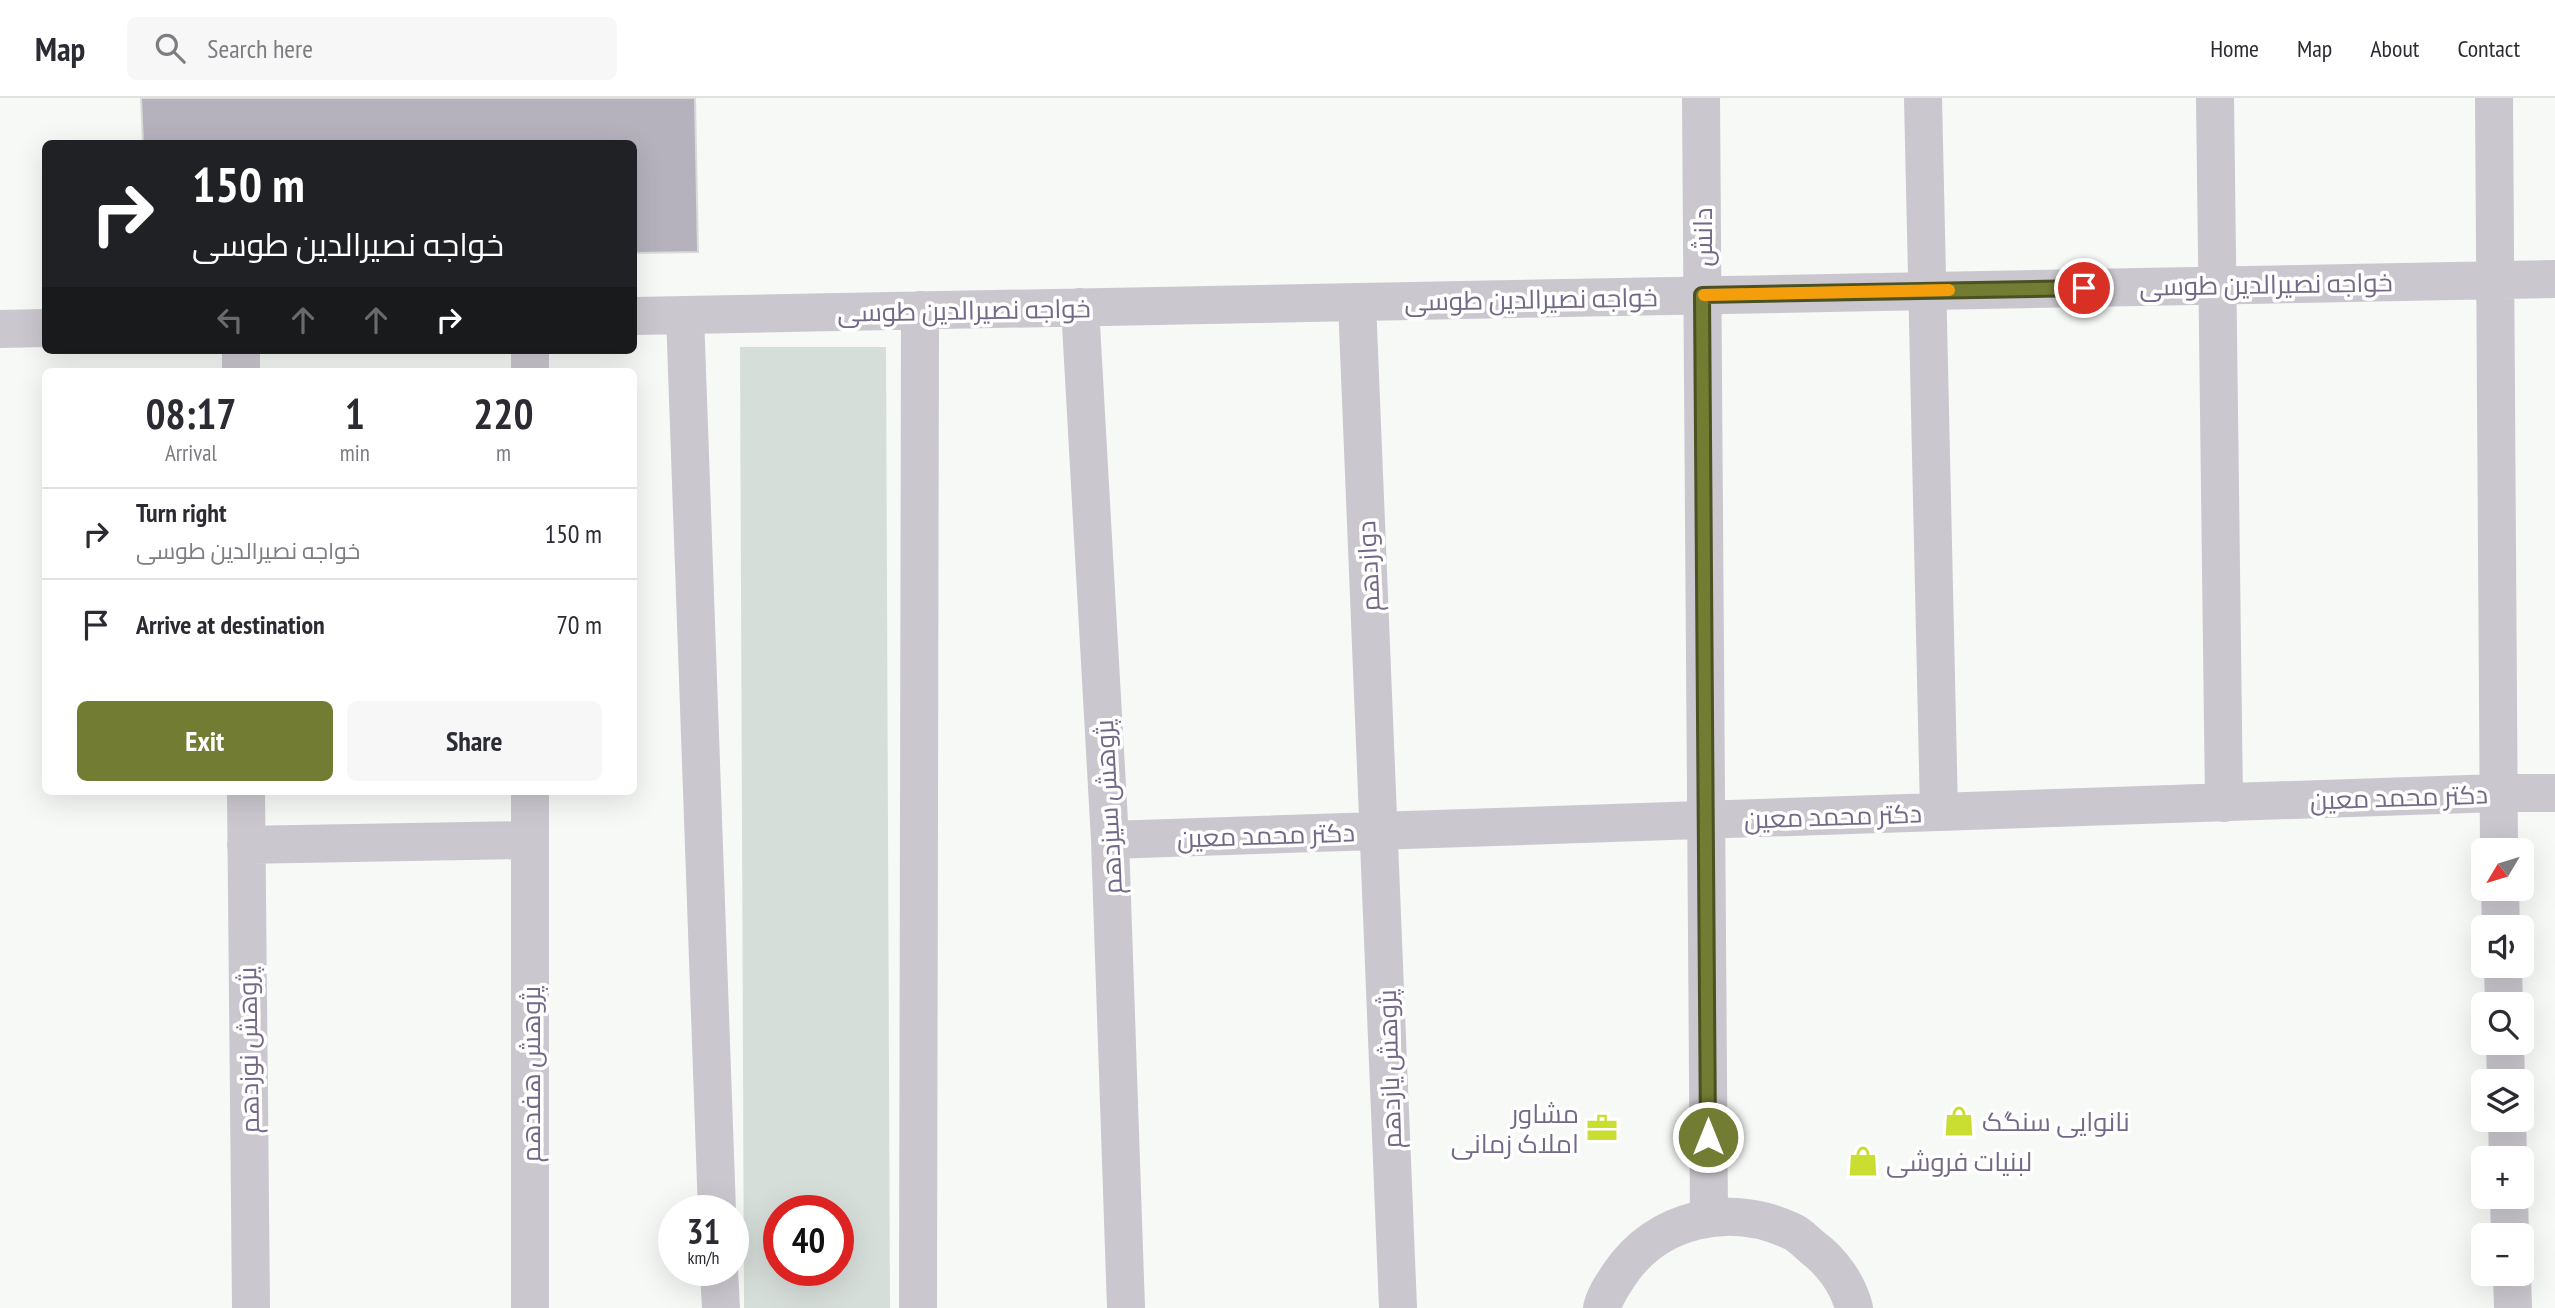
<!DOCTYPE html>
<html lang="en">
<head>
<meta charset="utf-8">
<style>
  body { margin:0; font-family:"PT Sans Narrow",Cairo,sans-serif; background:#f7f7f7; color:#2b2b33; height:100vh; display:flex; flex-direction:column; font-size:26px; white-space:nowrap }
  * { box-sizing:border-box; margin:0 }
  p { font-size:23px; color:#7c7c81 }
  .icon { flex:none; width:38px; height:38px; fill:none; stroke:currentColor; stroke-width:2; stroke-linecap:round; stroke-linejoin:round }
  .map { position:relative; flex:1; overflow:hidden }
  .sheet { position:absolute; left:42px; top:270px; width:595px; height:427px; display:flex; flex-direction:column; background:#fff; border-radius:10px; box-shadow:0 7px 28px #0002 }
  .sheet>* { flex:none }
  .banner { position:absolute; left:42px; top:42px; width:595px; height:214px; border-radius:10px; box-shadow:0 7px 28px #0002; background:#202124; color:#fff; overflow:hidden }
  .needle { width:46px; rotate:232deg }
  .tools { position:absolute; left:2471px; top:740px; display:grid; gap:14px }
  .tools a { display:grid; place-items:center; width:63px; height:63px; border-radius:10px; background:#fff; box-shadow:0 7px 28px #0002; font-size:35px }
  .speed { position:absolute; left:658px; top:1097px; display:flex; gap:14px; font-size:35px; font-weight:700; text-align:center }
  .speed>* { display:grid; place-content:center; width:91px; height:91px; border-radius:50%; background:#fff; box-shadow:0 7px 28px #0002; line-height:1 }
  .speed small { font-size:18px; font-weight:400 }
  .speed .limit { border:10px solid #d22; background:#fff; color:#111 }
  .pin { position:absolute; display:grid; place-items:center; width:60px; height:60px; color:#fff; margin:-30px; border:4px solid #fff; border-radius:50%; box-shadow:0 2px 7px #0007 }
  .me { position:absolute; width:77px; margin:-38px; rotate:0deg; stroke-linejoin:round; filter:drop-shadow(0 0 5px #0008) }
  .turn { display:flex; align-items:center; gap:24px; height:147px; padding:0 35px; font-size:32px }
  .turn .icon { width:91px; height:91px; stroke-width:2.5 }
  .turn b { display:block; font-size:49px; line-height:60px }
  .lanes { display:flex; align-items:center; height:66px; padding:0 35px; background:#0003; justify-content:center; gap:35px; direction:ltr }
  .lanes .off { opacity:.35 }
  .eta { display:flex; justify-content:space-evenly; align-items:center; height:119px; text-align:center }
  .eta b { font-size:42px; font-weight:700; line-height:49px }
  .button { display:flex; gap:14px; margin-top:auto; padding:14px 35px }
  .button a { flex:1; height:80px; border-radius:10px; background:#737c33; color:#fff; font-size:28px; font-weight:700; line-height:80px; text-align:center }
  .button a+a { background:#f7f7f7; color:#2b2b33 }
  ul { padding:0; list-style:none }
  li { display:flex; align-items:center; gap:21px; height:91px; padding:0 35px; border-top:2px solid #e1e1e2 }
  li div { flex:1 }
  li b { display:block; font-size:26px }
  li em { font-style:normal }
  header { display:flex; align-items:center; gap:42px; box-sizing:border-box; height:98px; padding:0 35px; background:#fff; border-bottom:2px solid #e1e1e2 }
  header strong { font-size:33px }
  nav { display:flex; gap:38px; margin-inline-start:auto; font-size:24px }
  .search { width:490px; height:63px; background:#f7f7f7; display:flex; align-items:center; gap:18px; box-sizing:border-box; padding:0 24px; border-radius:10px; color:#7c7c81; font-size:26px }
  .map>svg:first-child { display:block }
</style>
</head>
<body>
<header>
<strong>Map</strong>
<div class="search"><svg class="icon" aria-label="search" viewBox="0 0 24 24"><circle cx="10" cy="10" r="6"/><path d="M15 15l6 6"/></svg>Search here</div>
<nav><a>Home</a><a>Map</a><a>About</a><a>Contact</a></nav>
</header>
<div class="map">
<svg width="2555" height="1210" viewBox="0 0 2555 1210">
  <rect width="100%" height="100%" fill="#f7f9f7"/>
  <path fill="#d6deda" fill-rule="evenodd" d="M740,249H886L890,1210H744ZM779,1113H838V1172H779Z"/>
  <path fill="#b5b2be" stroke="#d9dbd9" stroke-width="2" d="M141,0H695L698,154L634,155V46H143Z"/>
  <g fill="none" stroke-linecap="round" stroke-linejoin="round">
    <path stroke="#cac7ce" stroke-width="38" d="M1923,0L1939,714
      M2215,0L2224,705
      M2494,0L2499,752
      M1357,204L1398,1210
      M1080,209L1110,742L1126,1210
      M685,217L717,1113
      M634,218L2555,181
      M0,231L46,230
      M241,252V273
      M530,252V273
      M246,693L251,1210
      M1110,742L2498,695H2555
      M246,747L530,742
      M2500,791L2501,830
      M2503,868L2504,906
      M2505,945L2506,984
      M2507,1022L2508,1060
      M2509,1099L2510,1138
      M719,1172L721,1210
      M2512,1176L2513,1210
      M530,1210V693
      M918,1210L920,212"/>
    <path stroke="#cac7ce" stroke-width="38" d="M1701,0L1709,1118
      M1602,1210C1605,1197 1612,1188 1619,1177C1657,1120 1730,1104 1791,1133C1799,1136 1806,1144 1812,1149C1832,1164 1848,1186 1854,1210"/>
  </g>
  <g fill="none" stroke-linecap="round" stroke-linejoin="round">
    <g stroke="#4b5121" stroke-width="18">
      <path id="route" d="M1708,1039L1702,197L2084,190"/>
    </g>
    <use href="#route" stroke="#737c33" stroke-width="12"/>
    <path stroke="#f59e0b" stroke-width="12" d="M1704,197L1949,192"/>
  </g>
  <defs>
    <g id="shop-bare" transform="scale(2.415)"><path d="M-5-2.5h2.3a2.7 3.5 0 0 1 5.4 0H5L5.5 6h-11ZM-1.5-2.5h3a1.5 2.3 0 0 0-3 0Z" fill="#cade32" stroke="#fff" stroke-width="2.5" paint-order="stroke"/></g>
    <g id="office-bare" transform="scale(2.415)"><path d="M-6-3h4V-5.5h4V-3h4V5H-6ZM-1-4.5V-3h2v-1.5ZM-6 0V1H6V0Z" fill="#cade32" stroke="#fff" stroke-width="2.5" paint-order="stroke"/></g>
  </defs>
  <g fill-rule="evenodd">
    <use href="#shop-bare" x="1959" y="1023"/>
    <use href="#office-bare" x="1602" y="1030"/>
    <use href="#shop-bare" x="1863" y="1063"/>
  </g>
  <g text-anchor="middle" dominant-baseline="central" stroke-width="7" stroke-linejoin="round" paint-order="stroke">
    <g font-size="26" fill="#736987" stroke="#fff">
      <text transform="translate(1702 139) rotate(-90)">دانش</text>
      <text transform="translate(2266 186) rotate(-1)">خواجه نصیرالدین طوسی</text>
      <text transform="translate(1531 201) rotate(-1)">خواجه نصیرالدین طوسی</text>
      <text transform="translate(964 212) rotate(-1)">خواجه نصیرالدین طوسی</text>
      <text transform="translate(1368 468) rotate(-93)">دوازدهم</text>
      <text transform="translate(2399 699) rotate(-2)">دکتر محمد معین</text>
      <text transform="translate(1108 709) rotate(-93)">پژوهش سیزدهم</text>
      <text transform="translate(1833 718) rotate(-2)">دکتر محمد معین</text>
      <text transform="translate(1266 737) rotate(-2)">دکتر محمد معین</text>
      <text transform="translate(248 952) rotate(-91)">پژوهش نوزدهم</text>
      <text transform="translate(1389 971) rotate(-92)">پژوهش یازدهم</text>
      <text transform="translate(530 976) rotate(-90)">پژوهش هفدهم</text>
    </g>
    <g font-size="26" fill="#736987" stroke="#fff" text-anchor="start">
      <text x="1579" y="1015" text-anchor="end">مشاور<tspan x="1579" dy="30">املاک زمانی</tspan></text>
      <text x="1982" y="1023">نانوایی سنگک</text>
      <text x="1886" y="1063">لبنیات فروشی</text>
    </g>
  </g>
</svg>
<div class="tools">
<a><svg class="needle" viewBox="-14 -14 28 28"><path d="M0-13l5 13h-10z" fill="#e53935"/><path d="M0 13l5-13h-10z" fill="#7c7c81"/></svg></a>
<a><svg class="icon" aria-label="sound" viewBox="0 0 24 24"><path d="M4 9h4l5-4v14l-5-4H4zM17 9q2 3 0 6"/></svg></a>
<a><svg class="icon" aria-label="search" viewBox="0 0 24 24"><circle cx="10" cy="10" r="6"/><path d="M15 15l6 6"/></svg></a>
<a><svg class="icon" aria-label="layers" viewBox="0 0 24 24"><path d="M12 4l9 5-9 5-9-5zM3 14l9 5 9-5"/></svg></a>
<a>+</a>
<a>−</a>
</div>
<div class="speed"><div>31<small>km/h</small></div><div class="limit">40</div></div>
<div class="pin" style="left:2084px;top:190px;background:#d93025"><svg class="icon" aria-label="arrive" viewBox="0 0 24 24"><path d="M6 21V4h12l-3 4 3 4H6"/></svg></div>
<svg class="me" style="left:1708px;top:1039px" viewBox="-20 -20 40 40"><circle r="17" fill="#737c33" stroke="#fff" stroke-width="3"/><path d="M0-11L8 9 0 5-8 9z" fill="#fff"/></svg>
<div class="banner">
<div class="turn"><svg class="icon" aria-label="right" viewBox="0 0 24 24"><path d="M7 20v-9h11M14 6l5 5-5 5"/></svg><div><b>150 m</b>خواجه نصیرالدین طوسی</div></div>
<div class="lanes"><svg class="icon off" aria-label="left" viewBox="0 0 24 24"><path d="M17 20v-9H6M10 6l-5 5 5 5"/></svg><svg class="icon off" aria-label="ahead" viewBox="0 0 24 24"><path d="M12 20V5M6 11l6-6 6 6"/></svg><svg class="icon off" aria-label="ahead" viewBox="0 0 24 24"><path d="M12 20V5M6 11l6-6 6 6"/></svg><svg class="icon" aria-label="right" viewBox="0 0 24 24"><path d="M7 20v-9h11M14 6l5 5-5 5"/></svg></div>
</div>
<section class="sheet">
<div class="eta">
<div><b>08:17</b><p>Arrival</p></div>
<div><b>1</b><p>min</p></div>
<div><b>220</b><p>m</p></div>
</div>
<ul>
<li><svg class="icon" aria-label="right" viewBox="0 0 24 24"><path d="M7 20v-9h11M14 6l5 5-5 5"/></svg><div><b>Turn right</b><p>خواجه نصیرالدین طوسی</p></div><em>150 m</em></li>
<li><svg class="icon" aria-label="arrive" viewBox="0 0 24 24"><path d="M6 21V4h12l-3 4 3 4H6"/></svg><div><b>Arrive at destination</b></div><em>70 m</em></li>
</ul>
<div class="button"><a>Exit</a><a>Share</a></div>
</section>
</div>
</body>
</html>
